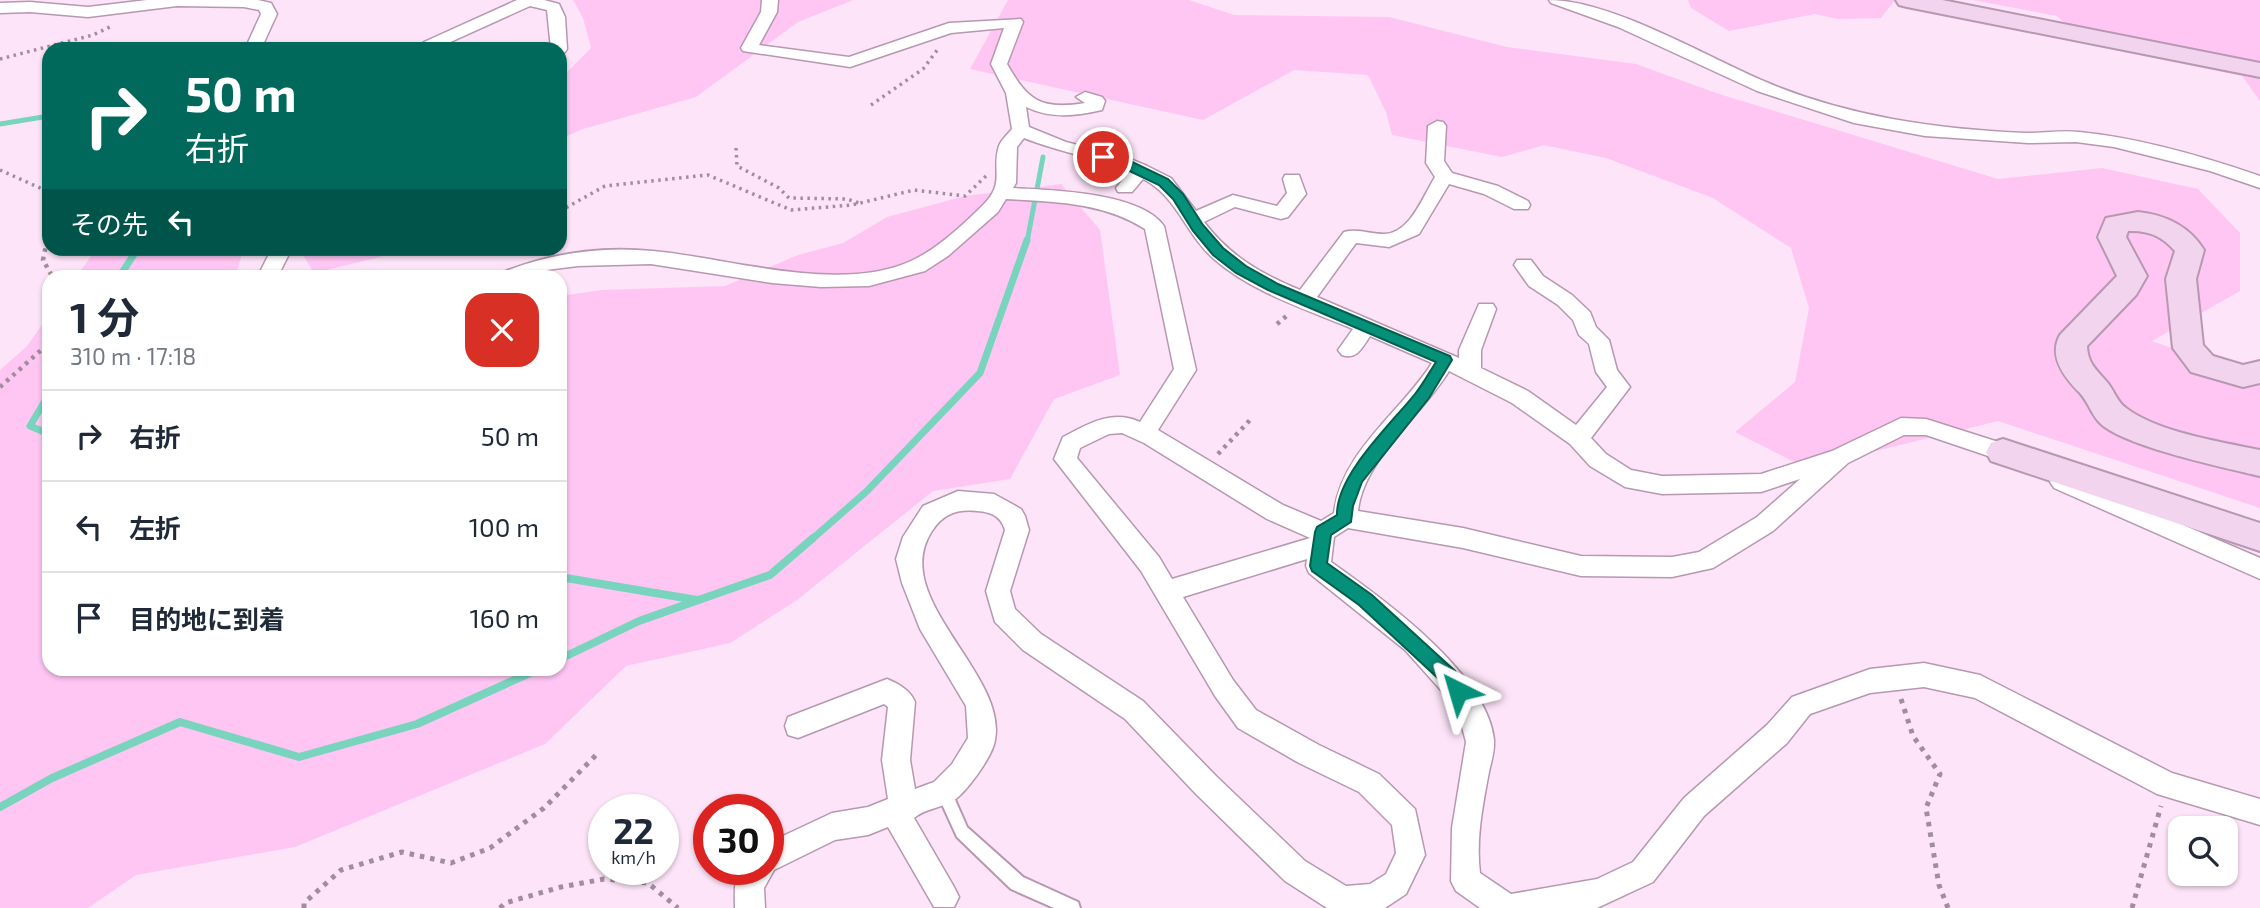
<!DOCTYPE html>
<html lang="ja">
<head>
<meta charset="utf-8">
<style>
  body { margin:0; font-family:"Exo 2","Noto Sans JP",sans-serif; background:#f2f2f3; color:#1f2937; height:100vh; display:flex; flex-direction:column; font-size:26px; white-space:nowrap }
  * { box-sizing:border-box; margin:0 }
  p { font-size:23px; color:#747a83 }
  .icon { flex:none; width:38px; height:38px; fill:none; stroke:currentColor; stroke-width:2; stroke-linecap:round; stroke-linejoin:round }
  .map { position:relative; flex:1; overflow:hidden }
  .details { position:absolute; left:42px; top:270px; width:525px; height:406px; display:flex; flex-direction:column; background:#fff; border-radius:21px; box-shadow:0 2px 5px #0004 }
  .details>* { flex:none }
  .top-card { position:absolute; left:42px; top:42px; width:525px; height:214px; border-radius:21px; box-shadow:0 2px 5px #0004; background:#00695c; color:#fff; overflow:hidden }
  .buttons { position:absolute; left:2168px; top:816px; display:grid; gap:14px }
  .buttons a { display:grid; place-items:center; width:70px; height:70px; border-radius:14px; background:#fff; box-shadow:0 2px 5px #0004; font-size:35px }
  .speed { position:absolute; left:588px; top:794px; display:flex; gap:14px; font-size:35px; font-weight:700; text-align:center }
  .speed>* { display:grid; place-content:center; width:91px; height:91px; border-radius:50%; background:#fff; box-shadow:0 2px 5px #0004; line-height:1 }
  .speed small { font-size:18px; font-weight:400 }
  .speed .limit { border:10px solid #d22; background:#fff; color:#111 }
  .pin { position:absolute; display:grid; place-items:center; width:60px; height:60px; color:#fff; margin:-30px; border:4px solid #fff; border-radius:50%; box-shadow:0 2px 7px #0007 }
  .me { position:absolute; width:77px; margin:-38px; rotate:320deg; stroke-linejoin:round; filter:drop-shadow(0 0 5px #0008) }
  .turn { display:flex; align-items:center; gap:24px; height:147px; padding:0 28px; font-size:32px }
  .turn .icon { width:91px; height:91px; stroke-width:2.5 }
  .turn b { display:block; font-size:49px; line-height:60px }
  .then { display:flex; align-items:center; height:66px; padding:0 28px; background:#0003; gap:14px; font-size:26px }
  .round { display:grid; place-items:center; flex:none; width:74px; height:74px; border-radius:21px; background:#f2f2f3 }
  .summary { display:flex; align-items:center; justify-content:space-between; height:119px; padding:0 28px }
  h1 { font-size:42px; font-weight:700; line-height:52px }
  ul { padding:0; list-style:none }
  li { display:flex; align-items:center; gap:21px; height:91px; padding:0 28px; border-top:2px solid #e0e1e3 }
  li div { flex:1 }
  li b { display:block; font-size:26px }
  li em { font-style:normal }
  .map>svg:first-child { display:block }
</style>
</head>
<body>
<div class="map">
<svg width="2260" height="908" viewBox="0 0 2260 908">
  <rect width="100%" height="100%" fill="#fde4f8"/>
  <path fill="#ffc6f4" d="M573,0H853L798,22L696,97L583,129L560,139V79L591,48L583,18Z
    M1008,0H1189L1234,15L1389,17L1507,47L1636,64L1719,94L1998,179L2102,168L2198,189L2240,233V291L2152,341L2260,379V508L1998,421L1806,468L1735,432L1795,382L1809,308L1791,248L1713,198L1606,158L1544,145L1502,157L1392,135L1386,112L1368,75L1294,70L1203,120L970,69Z
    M1688,0H1895L1881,18L1838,19L1815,14L1729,31L1691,8Z
    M1973,0H2260V101L2242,76L2090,45L2057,16Z
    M1061,184L1100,230L1120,375L1054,399L1010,479L933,491L797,600L730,643L626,666L545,744L295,847L136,875L88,908H0V370L27,346L49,315V668H560V296L602,290L725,286L798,255L843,243L887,217L965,196Z
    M97,248H243V249L236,276H77Z
    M311,248H399V249L380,257L314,273L303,255Z"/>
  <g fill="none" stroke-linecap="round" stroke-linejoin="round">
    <path stroke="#79d4be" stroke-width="5" d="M0,124L49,116
      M1027,242L1043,157"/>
    <path stroke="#79d4be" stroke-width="7" d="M120,276L138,248
      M49,394L30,426L49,434
      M811,540L867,491L980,373L1027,240"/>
    <path stroke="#79d4be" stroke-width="8" d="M560,577L697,600
      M560,659L639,621L770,575L813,538
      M0,807L52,778L180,722L299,757L417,724L541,668"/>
    <g stroke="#b698b0" stroke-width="4">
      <path id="lane" d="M944,784L949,786L967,827L1023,877L1078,902L1080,908H1054L1011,889L957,837L936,791L939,786Z"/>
    </g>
    <g stroke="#b698b0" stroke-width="3">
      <path id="street" d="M147,0H258L271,3L277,14L261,49H245L261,14L259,10L244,7L177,6L88,17L30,12L0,13V3L30,2L88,7Z
        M517,0H544L559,4L565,17L567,49L565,52L560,54V49H551L547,10L530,6L435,49H418L424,42Z
        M762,0H778L777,12L759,45L849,57L949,23L1021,19L1023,22L1007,64C1028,101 1041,110 1085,103L1076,97L1085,92L1102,97L1105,101L1102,110C1076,116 1051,119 1026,107L1029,127L1066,142L1128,158L1147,166L1171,178L1196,211L1233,195L1277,206L1287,193L1283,179L1285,175H1299L1306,194L1288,217L1281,219L1235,207L1204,222C1230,256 1261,274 1300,290L1344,232C1357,228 1370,234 1384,234C1410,234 1423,196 1435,177L1426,163L1428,126L1437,121L1443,122L1446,126L1444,161L1452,173L1498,186L1528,201L1530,205L1528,209H1514L1484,194L1449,184L1419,234L1389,247L1356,243L1317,297L1459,358V350L1479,304H1493L1496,309L1481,350V368L1528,391L1576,425L1607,387L1596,372L1589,344L1579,335L1573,320L1558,305L1529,286L1514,265L1517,260H1531L1543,276L1572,295L1590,312L1596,327L1609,340L1617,370L1630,387L1591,438L1606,454L1631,470L1662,476L1761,474L1832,451L1901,418L1926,419L2011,446L2014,452L2011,458L2003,461L1926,435H1904L1848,463L1773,531L1713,568L1672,577L1581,576L1463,548L1348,528L1334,537L1331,562C1382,598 1488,674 1494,740C1495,752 1490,765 1488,777C1482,809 1476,841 1480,873L1511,894L1597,879L1633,862L1684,798L1767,725L1792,697L1870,669L1924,663L1980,675L2172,773L2260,799V825L2157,794L1975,698L1924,687L1870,693L1810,714L1787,743L1704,816L1653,882L1597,908H1480L1456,891L1451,881L1452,828L1466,742L1460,719L1448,698L1405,650L1309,573L1306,566L1307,559L1183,597L1233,680L1256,710L1319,745L1379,774L1415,809L1425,855L1406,894L1385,908H1327L1285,881L1196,794L1125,719L1023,650L995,622L986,591L1005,530C1001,516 991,512 977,511C957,509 943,514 932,531C888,598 1008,673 995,740C993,756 966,793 953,801C941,808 924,809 914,818L954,887L959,897L954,907H934L888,827L868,835L835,840L774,870L764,888L765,908H735C735,894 733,882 741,870H768V843L832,813L868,807L888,799L882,760L888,707L884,704L798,738L788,735L785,726L788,717L887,679C899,684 910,690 915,702L910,760L915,789L934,782L952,764L968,738L966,706L920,629L902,583L896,559L903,537L923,506L958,491L994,494L1021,509L1025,516L1029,530L1010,591L1015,609L1041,634L1143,701L1216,776L1305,861L1346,886L1370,884L1386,874L1396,853L1392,825L1359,792L1299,763L1238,728L1215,696L1141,571L1054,459L1063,437C1088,424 1112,409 1140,422L1174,369L1145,229C1102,202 1055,202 1006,199L998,212L948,256L925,271L869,286L821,287L772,283L651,264L578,266L546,270L531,276H503L506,271C552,253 603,246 653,251C730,258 838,294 911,261C936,250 963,225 983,205C1006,182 991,170 999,146C1001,140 1008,134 1012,129L1006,93L991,64L1004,28L951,33L850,67L743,51L741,48L761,12ZM1024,138C1058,152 1096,157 1129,172L1116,188L1118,192H1132L1143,179C1177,196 1186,235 1214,259C1253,293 1306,309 1353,329L1338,350L1342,355C1357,360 1362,348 1370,336L1432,363C1401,412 1341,452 1334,513L1321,521L1283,505L1158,430L1196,370L1164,226C1141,192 1050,190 1013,188L1016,183L1017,147ZM1449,371L1512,403L1570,444L1590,466L1625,487L1662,494L1761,492L1800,479L1757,517L1699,552L1672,557L1581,556L1463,528L1358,511C1363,460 1423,414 1449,371ZM1122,433L1144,443L1267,519L1310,538L1172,579L1159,557L1077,458L1080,448L1109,434Z
        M1549,0C1611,0 1707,57 1766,82C1849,117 1937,129 2026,133C2044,133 2062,130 2079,132C2140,138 2202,156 2260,176V188L2210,171L2114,147L2076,142L2028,143L1925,136L1854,123L1757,91L1618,27L1551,3Z
        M272,248H292L278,276H258Z
        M2062,473L2260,558V579L2054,488L2050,482L2054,476Z"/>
    </g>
    <g stroke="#b698b0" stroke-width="4">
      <path id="secondary" d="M1896,0H1942L2260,63V77L1907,7L1899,5Z
        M2138,212C2166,215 2189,226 2204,250L2196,279L2203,345L2213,356L2243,365L2260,361V383L2243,387L2191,372L2173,348L2166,279L2175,251C2162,236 2148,230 2128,231L2126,237L2147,276L2136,295L2087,346C2088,364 2096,369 2107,382C2114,390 2117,402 2126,408C2157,432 2221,442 2260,450V476C2225,468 2123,446 2100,423C2091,414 2088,401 2079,392C2064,377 2048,356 2060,335L2117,276L2098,237L2106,218Z
        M2003,439L2260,523V551L1991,461L1986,452L1991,443Z"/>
    </g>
    <path stroke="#a08d9d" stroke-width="3.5" stroke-dasharray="2.5 4.5" stroke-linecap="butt" d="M0,59L93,35L112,26
      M871,105L923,69L938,49
      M736,148L737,166L779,188L789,198L847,199L859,203
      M0,170L49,192
      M560,211L605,186L708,175L791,210L852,205L914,190L965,196L986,176
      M47,242L49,230"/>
    <path stroke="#a08d9d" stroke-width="4.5" stroke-dasharray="3.5 5" stroke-linecap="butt" d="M47,240L43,260L52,276
      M443,250L493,248
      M1277,324L1290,313
      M0,387L49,343
      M1218,454L1251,419"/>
    <path stroke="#a08d9d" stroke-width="5" stroke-dasharray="4.5 6" stroke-linecap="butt" d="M1901,699L1913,736L1940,774L1926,808L1939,885L1948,908
      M304,908V903L341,870L402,852L451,863L490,848L544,808L597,754
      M500,908L505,903L561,887L604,879L648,883L678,908
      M2132,908L2161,806"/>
    <use href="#lane" fill="#fff" fill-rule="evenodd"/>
    <use href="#street" fill="#fff" fill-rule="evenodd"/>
    <use href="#secondary" fill="#f3d4ef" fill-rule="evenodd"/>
  </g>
  <path fill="#05907a" stroke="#035e4f" stroke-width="2" d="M1103,153L1126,159L1168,179L1183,194L1203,225L1223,248L1246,266L1278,284L1450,356L1452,360L1429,398L1362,482L1353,506L1351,522L1331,535L1327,563L1372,595L1455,671L1467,691L1464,697L1458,699L1451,697L1442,682L1359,605L1312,571L1310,566L1315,532L1317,527L1337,515C1336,475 1391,424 1415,394C1423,384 1429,373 1436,362L1268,290L1236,273L1213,255L1193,231L1173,199L1159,185L1117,165L1099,160V154Z"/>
</svg>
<div class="buttons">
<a><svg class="icon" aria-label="search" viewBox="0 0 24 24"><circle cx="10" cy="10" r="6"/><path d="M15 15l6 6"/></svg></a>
</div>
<div class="speed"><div>22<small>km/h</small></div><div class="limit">30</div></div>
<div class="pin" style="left:1103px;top:157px;background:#d93025"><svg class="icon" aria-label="arrive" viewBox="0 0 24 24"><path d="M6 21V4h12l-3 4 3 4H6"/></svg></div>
<svg class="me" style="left:1458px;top:691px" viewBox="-20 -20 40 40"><path d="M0-17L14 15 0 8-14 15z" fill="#05907a" stroke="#fff" stroke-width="4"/></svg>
<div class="top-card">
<div class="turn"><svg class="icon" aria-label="right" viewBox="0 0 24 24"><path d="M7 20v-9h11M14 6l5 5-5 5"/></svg><div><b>50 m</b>右折</div></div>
<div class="then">その先<svg class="icon" aria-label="left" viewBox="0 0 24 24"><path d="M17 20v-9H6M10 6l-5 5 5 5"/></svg></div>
</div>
<section class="details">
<div class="summary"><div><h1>1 分</h1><p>310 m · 17:18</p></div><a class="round" style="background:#d93025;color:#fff"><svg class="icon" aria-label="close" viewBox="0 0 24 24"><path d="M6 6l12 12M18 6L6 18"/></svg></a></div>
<ul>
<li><svg class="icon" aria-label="right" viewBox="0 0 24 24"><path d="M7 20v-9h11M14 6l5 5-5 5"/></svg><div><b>右折</b></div><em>50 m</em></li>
<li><svg class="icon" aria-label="left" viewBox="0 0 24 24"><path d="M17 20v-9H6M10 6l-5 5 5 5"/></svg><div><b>左折</b></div><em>100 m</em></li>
<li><svg class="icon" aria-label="arrive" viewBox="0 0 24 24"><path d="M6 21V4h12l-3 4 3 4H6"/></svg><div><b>目的地に到着</b></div><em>160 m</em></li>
</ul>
</section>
</div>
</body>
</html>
